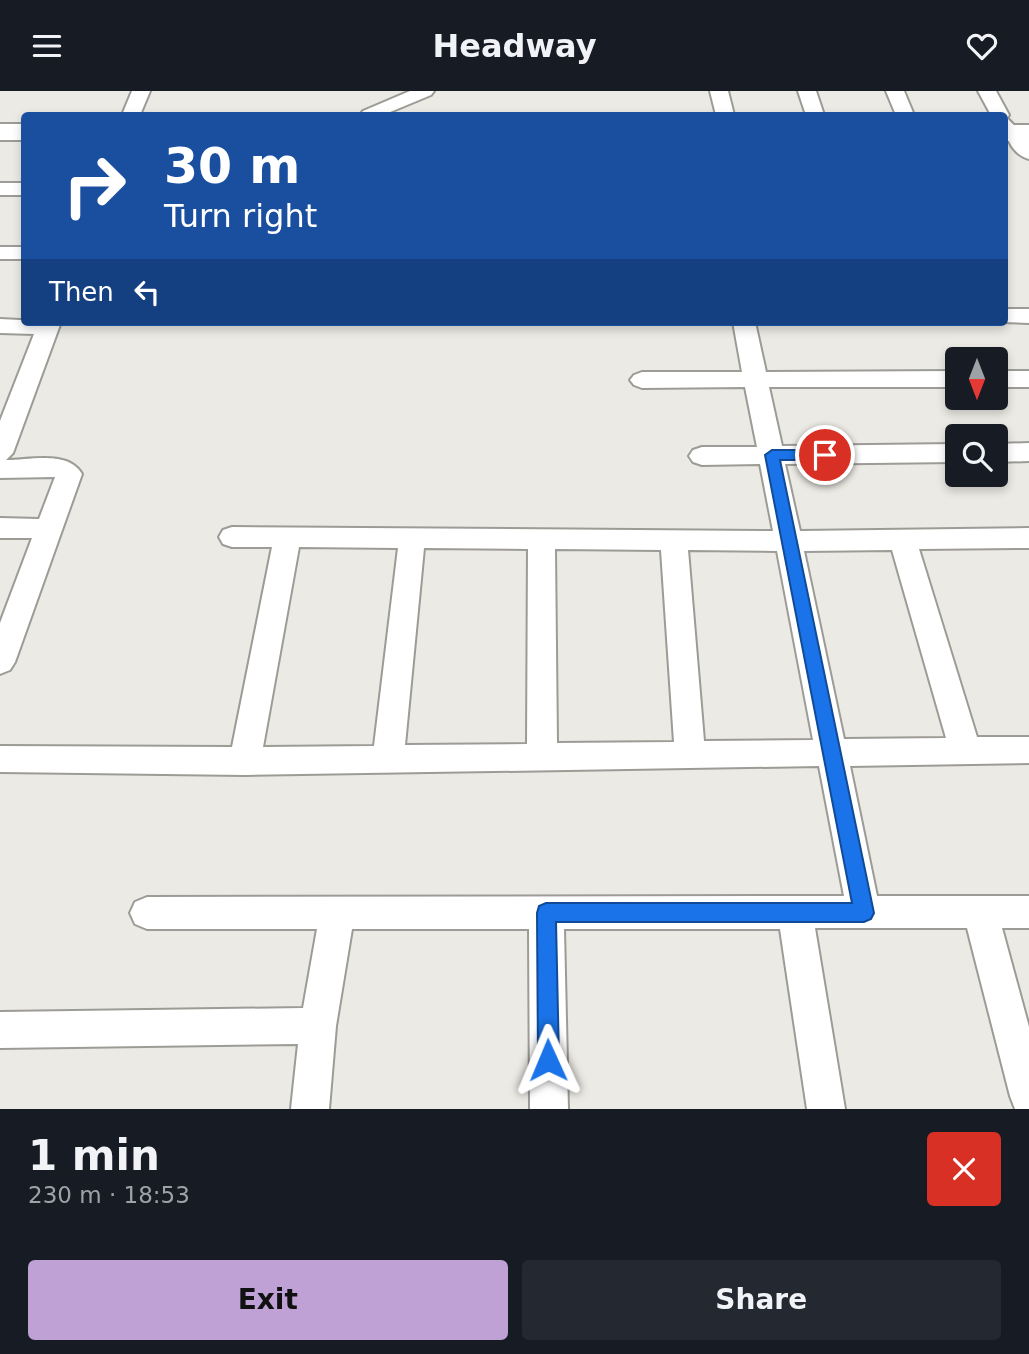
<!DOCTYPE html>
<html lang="en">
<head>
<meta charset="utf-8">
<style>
  body { margin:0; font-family:"DejaVu Sans",sans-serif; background:#242831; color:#f1f3f6; height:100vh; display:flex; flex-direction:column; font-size:26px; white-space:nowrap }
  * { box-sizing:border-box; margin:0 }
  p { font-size:23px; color:#9ea1a6 }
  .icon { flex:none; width:38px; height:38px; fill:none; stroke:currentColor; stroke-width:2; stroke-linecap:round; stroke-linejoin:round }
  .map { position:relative; height:1018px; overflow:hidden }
  .side { display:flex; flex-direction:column; background:#171b24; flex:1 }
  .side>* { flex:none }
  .hud { position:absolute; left:21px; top:21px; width:987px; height:214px; border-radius:7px; box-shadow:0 4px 10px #0003; background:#1a4fa0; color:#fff; overflow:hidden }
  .needle { width:46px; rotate:180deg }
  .fabs { position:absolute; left:945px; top:256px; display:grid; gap:14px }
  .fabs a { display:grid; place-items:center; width:63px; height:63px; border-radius:7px; background:#171b24; box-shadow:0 4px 10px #0003; font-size:35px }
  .pin { position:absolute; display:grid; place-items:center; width:60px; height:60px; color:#fff; margin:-30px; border:4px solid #fff; border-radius:50%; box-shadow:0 2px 7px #0007 }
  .me { position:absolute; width:77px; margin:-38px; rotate:359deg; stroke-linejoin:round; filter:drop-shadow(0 0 5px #0008) }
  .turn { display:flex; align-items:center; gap:24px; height:147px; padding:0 28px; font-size:32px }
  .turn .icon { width:91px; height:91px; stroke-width:2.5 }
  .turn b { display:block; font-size:49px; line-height:60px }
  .then { display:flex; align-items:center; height:66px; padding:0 28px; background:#0003; gap:14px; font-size:26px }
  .round { display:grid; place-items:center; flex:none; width:74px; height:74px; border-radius:7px; background:#242831 }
  .headline { display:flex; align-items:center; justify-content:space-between; height:119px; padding:0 28px }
  h1 { font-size:42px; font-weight:700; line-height:52px }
  .button { display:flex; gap:14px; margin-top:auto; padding:14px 28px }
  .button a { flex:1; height:80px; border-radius:7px; background:#bfa1d6; color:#111; font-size:28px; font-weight:700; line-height:80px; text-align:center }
  .button a+a { background:#242831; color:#f1f3f6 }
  header { display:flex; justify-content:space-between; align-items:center; height:91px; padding:0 28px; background:#171b24; font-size:32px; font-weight:700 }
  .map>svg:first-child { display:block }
</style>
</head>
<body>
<header><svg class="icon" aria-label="menu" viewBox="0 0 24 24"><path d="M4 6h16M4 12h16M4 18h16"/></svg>Headway<svg class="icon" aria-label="heart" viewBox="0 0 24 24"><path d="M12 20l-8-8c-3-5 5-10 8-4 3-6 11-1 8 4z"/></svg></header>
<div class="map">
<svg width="1029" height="1018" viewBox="0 0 1029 1018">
  <rect width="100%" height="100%" fill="#eceae4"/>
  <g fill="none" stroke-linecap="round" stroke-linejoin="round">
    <g stroke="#9d9b96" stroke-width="4">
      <path id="street" d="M132,0H150L140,24H122Z
        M410,0H434L431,4L383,24H360L363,20Z
        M710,0H728L734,24H716Z
        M798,0H816L824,24H806Z
        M886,0H904L914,24H896Z
        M978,0H996L1009,24L1007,27L1029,50V68C1010,63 1004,42 1004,24H991Z
        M0,92H24V104H0Z
        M0,156H24V168H0Z
        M1004,218H1029V232L1000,231H1004Z
        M0,228L61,231L13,362L6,369C30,369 68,359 82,383L15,571L10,579L0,583V532L32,447H0V427L39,428L55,386L0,387V330L34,243L0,242Z
        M733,231H755L766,281L957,280V296H769L782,355L957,353V371L785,373L800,440L1029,437V457L919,458L977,646H1029V672L850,675L877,805H1029V837H1002L1029,936V1018H1015L1010,1005L967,837H815L845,1018H807L780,838H564L568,1018H530L529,838H352L336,935L329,1018H291L298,953L0,957V921L303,917L317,838H147L135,833L130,822L135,811L147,806L844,805L819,675L245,684L0,681V655L232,656L272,456H232L223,453L219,446L223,439L232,436L773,440L760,373L702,374L693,371L689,365L693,359L702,356H757L745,296L642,297L634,294L630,289L634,284L642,281H742ZM299,456L398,457L374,655L263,656ZM424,457L528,458L527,653L405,654ZM555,458L661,459L674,651L557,652ZM688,459L777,460L813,649L704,650ZM892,459L946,647L844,648L804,460Z
        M996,280H1029V296H996Z
        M1029,352V370L996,371V353Z"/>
    </g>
    <g stroke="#9d9b96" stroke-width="4">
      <path id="secondary" d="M0,33H24V49H0Z
        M1004,34H1029V50H1004Z"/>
    </g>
    <use href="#street" fill="#fff" fill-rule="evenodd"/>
    <use href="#secondary" fill="#fff" fill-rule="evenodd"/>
  </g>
  <path fill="#1a73e8" stroke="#114b97" stroke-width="2" d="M772,359H825L832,364L825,369H780L874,822L871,828L864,831H556L559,969L556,976L548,980L541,976L538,969L537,822L539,815L546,812H852L765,364Z"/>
</svg>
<div class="fabs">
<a><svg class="needle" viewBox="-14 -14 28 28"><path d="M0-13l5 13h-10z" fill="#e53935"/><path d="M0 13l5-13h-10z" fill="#9ea1a6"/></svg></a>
<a><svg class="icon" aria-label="search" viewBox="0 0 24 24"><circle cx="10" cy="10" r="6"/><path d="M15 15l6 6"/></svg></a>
</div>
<div class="pin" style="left:825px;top:364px;background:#d93025"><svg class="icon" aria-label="arrive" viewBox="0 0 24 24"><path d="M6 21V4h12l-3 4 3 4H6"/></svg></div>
<svg class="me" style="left:548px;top:969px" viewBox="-20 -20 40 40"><path d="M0-17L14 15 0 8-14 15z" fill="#1a73e8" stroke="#fff" stroke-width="4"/></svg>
<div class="hud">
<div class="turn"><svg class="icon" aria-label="right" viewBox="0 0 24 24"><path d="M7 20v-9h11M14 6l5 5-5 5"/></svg><div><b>30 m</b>Turn right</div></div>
<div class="then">Then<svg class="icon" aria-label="left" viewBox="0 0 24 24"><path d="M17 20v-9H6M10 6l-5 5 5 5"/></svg></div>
</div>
</div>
<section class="side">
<div class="headline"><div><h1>1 min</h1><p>230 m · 18:53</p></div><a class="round" style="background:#d93025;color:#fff"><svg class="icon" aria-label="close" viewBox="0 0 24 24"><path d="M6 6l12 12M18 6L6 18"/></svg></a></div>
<div class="button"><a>Exit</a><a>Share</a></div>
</section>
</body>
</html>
